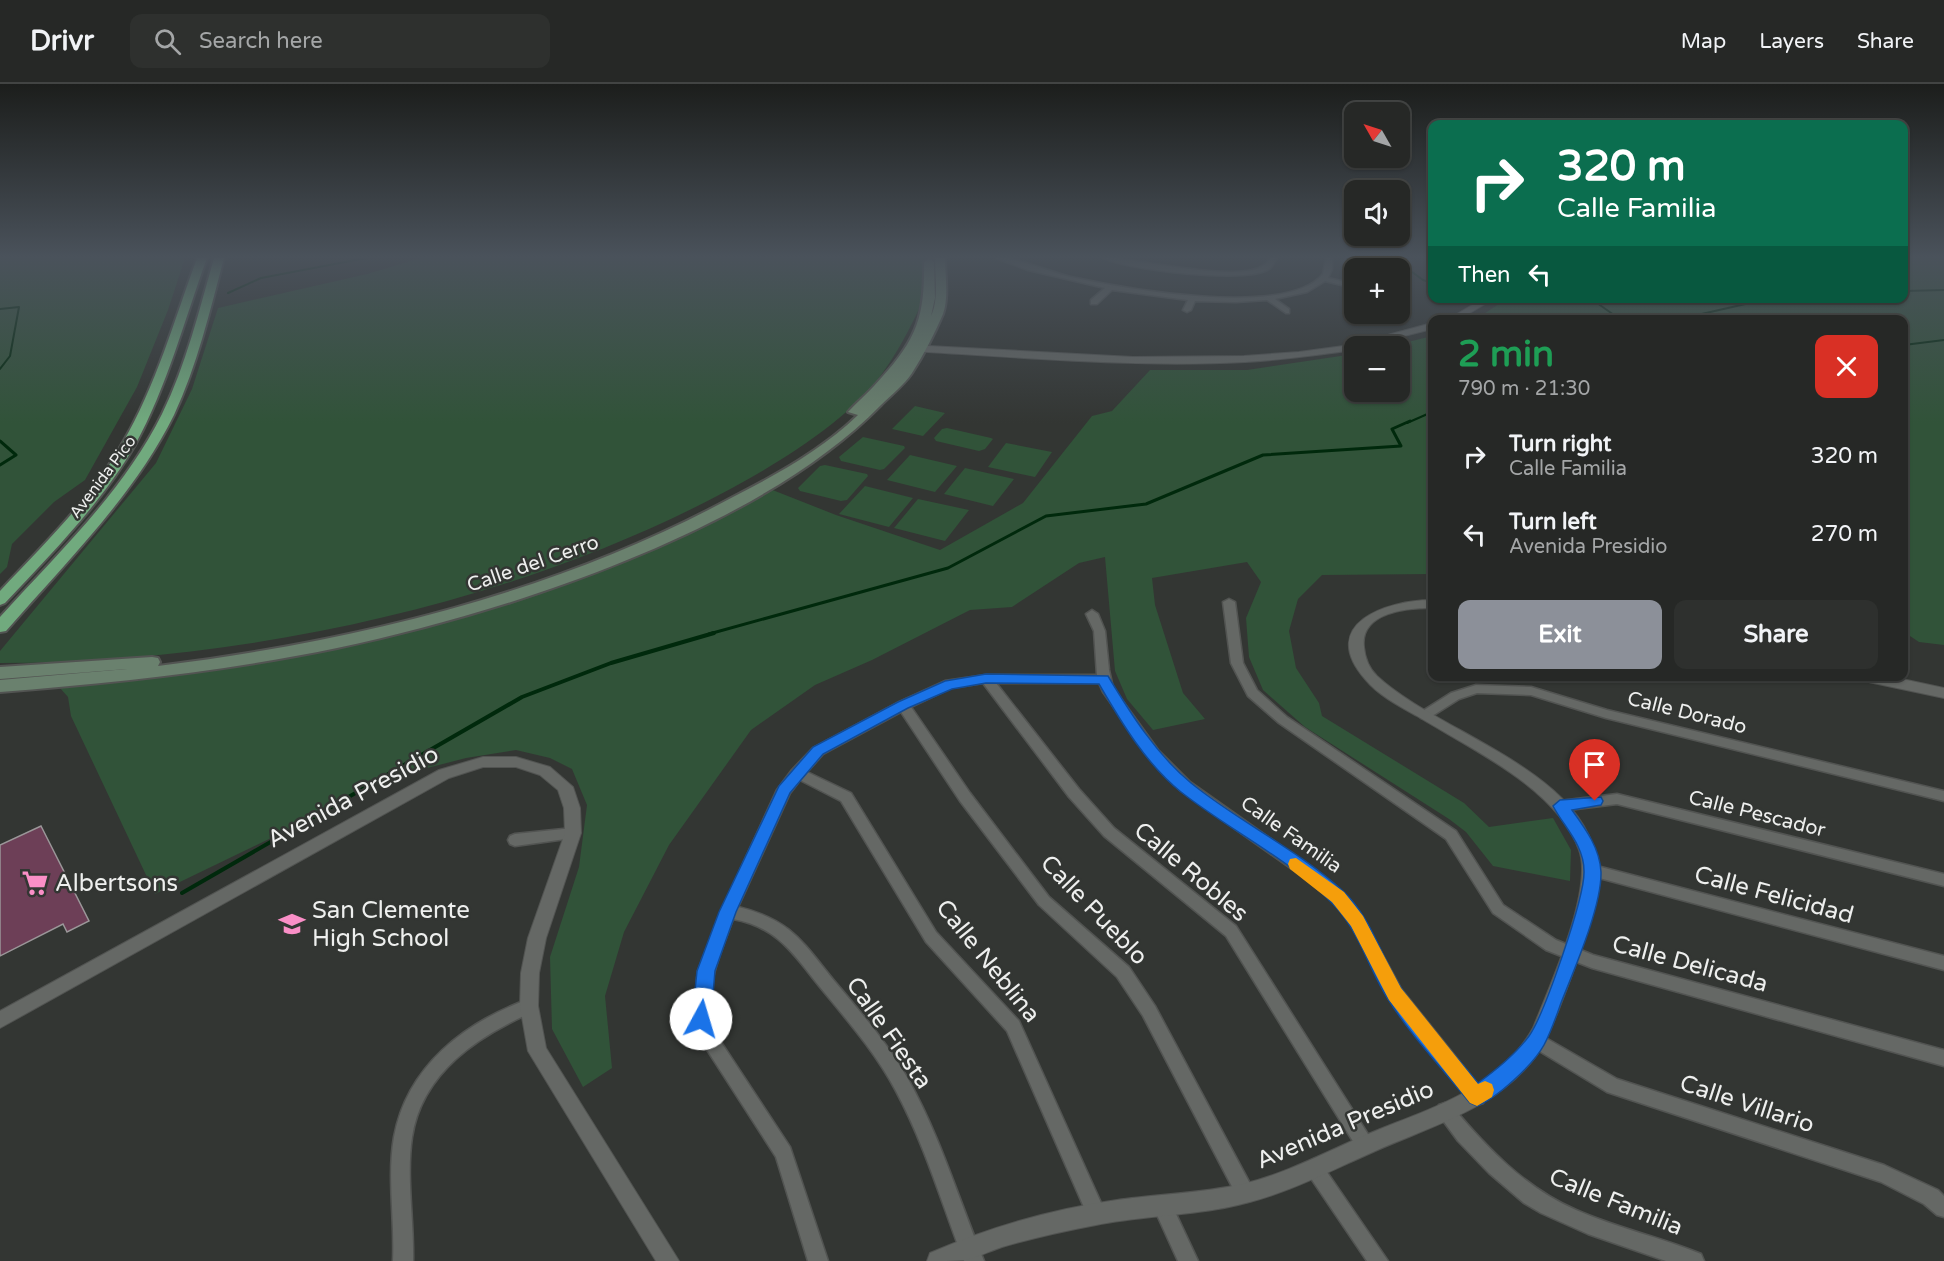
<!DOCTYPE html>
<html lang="en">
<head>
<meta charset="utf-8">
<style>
  body { margin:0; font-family:"Varela Round",sans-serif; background:#2e302e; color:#f1f3f6; height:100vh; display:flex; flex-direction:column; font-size:22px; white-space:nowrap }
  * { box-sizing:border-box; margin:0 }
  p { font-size:20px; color:#a4a6a7 }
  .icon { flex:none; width:33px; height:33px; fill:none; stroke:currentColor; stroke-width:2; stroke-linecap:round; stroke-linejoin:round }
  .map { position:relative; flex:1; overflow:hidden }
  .details { position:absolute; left:1428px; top:231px; width:480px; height:366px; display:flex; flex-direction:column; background:#262826; border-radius:12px; box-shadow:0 2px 4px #0004,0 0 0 2px #424443 }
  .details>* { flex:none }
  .banner { position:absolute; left:1428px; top:36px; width:480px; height:183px; border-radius:12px; box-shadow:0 2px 4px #0004,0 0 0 2px #424443; background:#0b6e4f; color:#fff; overflow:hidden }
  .needle { width:39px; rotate:309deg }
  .tools { position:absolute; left:1344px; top:18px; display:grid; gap:12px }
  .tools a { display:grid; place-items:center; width:66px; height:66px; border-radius:12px; background:#262826; box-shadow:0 2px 4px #0004,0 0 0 2px #424443; font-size:30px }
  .pin { position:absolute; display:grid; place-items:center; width:51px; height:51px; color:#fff; margin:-62px -26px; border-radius:50% 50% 50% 0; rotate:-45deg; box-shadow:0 0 6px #0007 }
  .pin .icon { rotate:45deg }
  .me { position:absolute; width:66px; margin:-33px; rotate:6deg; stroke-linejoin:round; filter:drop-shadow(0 0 4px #0008) }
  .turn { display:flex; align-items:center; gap:21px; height:126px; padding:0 30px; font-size:27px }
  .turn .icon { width:78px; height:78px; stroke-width:2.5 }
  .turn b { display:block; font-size:42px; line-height:51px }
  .then { display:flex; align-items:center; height:57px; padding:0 30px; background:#0003; gap:12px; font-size:22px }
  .round { display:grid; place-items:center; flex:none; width:63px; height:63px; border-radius:12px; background:#2e302e }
  .overview { display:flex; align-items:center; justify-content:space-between; height:102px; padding:0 30px }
  h1 { font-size:36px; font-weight:800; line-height:45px; color:#1e9e55 }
  .button { display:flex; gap:12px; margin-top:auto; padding:12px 30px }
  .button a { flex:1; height:69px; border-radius:12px; background:#8c9099; color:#fff; font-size:24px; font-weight:800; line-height:69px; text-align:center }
  .button a+a { background:#2e302e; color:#f1f3f6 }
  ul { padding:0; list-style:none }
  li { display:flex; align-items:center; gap:18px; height:78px; padding:0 30px }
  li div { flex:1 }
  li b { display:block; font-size:22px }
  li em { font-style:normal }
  header { display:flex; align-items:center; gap:36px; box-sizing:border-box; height:84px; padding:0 30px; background:#262826; border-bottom:2px solid #424443 }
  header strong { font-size:28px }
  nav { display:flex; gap:33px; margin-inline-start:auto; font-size:21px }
  .search { width:420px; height:54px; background:#2e302e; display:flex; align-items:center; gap:15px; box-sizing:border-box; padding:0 21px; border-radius:12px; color:#a4a6a7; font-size:22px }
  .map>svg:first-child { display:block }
</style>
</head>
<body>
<header>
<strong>Drivr</strong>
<div class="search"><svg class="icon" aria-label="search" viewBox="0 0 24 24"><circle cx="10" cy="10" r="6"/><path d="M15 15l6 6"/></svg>Search here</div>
<nav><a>Map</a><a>Layers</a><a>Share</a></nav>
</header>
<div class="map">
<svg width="1944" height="1177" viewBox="0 0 1944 1177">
  <rect width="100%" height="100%" fill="#333633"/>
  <path fill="#315339" d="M0,174H185L168,226L137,303L85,396L54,418L12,460L7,483L0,490Z
    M421,174H926C924,191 924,213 918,227C909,246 898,267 886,284C857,329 790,372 743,398C528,518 246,579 0,579V567L156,379L192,305L218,224L367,190Z
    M1904,174H1944V561L1919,558L1904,548V236L1476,235L1508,214H1904Z
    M1432,252V490L1322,491L1298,515L1289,547L1296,584L1319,619L1322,632L1464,719L1489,743L1553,734L1571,766L1570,797L1493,782L1466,748L1449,735L1305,643L1263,606L1249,573L1246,534L1261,498L1247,478L1152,494L1155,521L1183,609L1205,635L1153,646L1127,615L1115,587L1105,473L1079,479L1012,523L970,526L872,576L815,601L751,646L669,761L624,848L605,912L612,984L583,1003L552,945L550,873L579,783L587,721L572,685L550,674L516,666L466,674L381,696L325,728L155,810L71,632L68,613L60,604C252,588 441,551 619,478C671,456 723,434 770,405L836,431L940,466L1023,419L1092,332L1112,327L1150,286H1247L1354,270V308H1400V262H1392Z
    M915,322L945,329L923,352L892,345Z
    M947,344L991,354L993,355L985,365L979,367L936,357L934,354L942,345Z
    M863,353L904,362L905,364L884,385L880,386L841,377L839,373Z
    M1006,359L1052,368L1035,393L988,383Z
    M910,371L957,382L935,408L887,396Z
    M825,381L867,390L868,392L847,416L841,417L800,407L798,404L820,382Z
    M965,384L1014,395L993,422L944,410Z
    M865,402L913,414L889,443L839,430Z
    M918,415L969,426L945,457L894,444Z"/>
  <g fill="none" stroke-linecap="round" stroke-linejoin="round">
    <path stroke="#00290c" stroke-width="2" d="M1393,174L1423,196L1432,199
      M1904,207L1944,206
      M228,209L261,194L366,174
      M1590,214L1621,236
      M1521,220L1552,214
      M0,225L19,223L10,272L0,285
      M1675,236L1772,214
      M1904,261L1944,256
      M1407,339L1432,328"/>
    <path stroke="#00290c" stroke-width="3" d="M0,357L16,371L0,381
      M709,550L948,484L1046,432L1146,420L1263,371L1401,362L1392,345L1410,337"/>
    <path stroke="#00290c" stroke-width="4" d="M182,809L522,613L611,579L714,549"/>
  </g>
  <path fill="#6d3f57" stroke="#9b9799" stroke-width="1.5" d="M41,742L89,837L67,848L63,840L0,872V761Z"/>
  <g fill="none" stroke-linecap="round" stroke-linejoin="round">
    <g stroke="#525452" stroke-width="3">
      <path id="minor" d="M996,174C1021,174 1046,187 1071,193C1121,204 1287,235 1323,190L1326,174H1332V185L1328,194L1354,200V204L1325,197L1307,208L1275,215L1289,225V229H1286L1267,216L1236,218L1195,217L1191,226L1187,228L1183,226L1188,216L1112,206L1097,220H1091V216L1105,204L1028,186Z
        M1104,174C1137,174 1240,200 1264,181C1267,180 1268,177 1270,174H1277C1275,177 1272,183 1269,185C1247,200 1127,186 1104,174Z
        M1229,515L1235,518L1243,579L1257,606L1287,633L1456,747L1503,821L1556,856L1593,871L1944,966V982L1592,884L1546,866L1493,829L1446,755L1279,639L1248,612L1231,579L1223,518Z
        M1092,526L1098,530L1105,547L1109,586L1113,604L1158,666L1190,698L1312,784L1343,809L1362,833L1401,905L1483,1007L1486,1013L1483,1019L1477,1021L1471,1019L1389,915L1352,841L1333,817L1302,792L1180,706L1148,672L1103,608L1099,599H996L1079,705L1114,744L1236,842L1371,1055L1374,1061L1371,1067L1365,1070L1359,1067L1226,852L1104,752L1069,713L983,599L951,604L911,623L970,709L1049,813L1129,883L1155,922L1255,1109L1253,1116L1246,1118L1239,1116L1143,932L1117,893L1039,821L960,717L901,628L823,670L807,688L851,709L936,848L1019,937L1106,1130L1104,1137L1097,1139L1090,1137L1007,947L926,858L841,717L800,696L790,709L738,823C792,836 803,859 836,899C862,930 888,960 908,995C940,1052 959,1116 984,1177H964C942,1120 925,1061 896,1007C876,969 847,936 820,903C794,871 778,843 733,835C720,870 700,912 715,949L790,1063L828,1177H808L776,1073L702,958L693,935L698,887L721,828L777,706L792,686L813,664L899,618L945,597L986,591H1097L1094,547L1086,530Z
        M1476,601L1531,603L1607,626L1944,707V717L1606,634L1531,611L1477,609L1459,615L1429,634H1421L1419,631L1421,628L1451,609Z
        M1617,710L1944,790V802L1617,720L1560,727L1555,726L1553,722L1555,718L1560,717Z
        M573,744L578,745L580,749L578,753L573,754L515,762L510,760L508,756L510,752L515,750Z
        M1593,781L1944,872V886L1588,791L1586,787L1588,783Z
        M529,915L535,917L537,922L535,927C479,951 422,988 412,1053C406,1093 414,1136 413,1177H393C395,1136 387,1093 394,1053C407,982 465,938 529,915Z
        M1537,949L1617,995L1884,1081L1938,1106L1944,1112V1133L1937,1131L1924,1120L1881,1098L1607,1008L1531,962L1529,957L1531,952Z
        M1445,1019L1451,1021C1486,1063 1525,1104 1576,1126C1616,1144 1660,1153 1701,1170L1704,1177H1666L1588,1150L1541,1129L1524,1119L1489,1089L1458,1057L1436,1027L1439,1021Z
        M1314,1075L1320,1078L1388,1177H1367L1308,1090L1305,1084L1308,1078Z
        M1162,1113L1169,1115L1198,1177H1178L1153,1122L1155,1115Z"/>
    </g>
    <g stroke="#525452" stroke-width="2">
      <path id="tertiary" d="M1484,214H1495L1458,236H1447Z
        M1432,239V245L1364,262H1354V266C1318,271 1281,276 1245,278C1133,284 1021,273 910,267L905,264L910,261L1133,273L1244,272L1299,268L1351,261Z
        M1432,516V524C1408,524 1360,528 1364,563C1365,574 1369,584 1377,592C1444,655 1622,695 1595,815C1587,853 1573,889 1559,925C1552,941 1547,957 1537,971C1497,1025 1431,1042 1373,1068C1326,1089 1280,1113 1229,1123C1185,1132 1140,1132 1096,1141C1064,1147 1033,1154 1002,1163C990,1167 978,1173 966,1176C954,1177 939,1177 927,1177L930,1169C990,1143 1053,1125 1117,1116C1159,1110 1202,1109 1243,1100C1284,1090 1322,1070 1361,1053C1423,1026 1498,1008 1533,944C1549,904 1594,805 1579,766C1557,704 1469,664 1417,632C1399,622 1378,611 1365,595C1317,540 1387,516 1432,516Z
        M1858,592H1888L1944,604V614L1864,597Z
        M483,673H516L550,683L573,703L580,724L581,749L546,854L539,889L538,922L546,964L679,1177H656L528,967L520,922L521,889L528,854L565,749L564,724L558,706L540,691L516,683H483L449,694L0,944V927L439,686Z"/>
    </g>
    <g stroke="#525452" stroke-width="4">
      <path id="secondary" d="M935,174H945C945,192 949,213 943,230C935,249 923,272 912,289C904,301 891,311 881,321C758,447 507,528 337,564C226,587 113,599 0,608V596L127,585L0,595V583L152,573L158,574L160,578L158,582C357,557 556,509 733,413C776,391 823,365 858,331L848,328C856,319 866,311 874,302C915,258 925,237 924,178L929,175L934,178L935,214L931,232C939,215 935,193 935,174Z"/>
    </g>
    <g stroke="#525452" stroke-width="4">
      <path id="trunk" d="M197,174H207C184,237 167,303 135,361C101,420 51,470 5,519L0,521V507C43,461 91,415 122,360C156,302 174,237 197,174Z
        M214,174H224C210,227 197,282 174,331C134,412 65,479 6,547L0,548V533C57,470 124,407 162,330C186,281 199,227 214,174Z"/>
    </g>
    <use href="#minor" fill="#656865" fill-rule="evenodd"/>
    <use href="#tertiary" fill="#656865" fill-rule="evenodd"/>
    <use href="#secondary" fill="#6a816e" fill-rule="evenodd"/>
    <use href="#trunk" fill="#71aa7e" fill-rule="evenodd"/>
  </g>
  <linearGradient id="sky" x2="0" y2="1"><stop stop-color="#1c1e1c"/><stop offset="0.51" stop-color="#4a525b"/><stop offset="1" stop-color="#4a525b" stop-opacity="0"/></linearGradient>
  <rect width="1944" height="339" fill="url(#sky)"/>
  <path fill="#1a73e8" stroke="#114b97" stroke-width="1.5" d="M986,590L1108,592C1131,630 1156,670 1191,699C1239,738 1297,765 1343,807C1371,833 1381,873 1401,904C1423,938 1453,968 1478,999C1496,986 1515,971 1529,952C1544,931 1585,813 1584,787C1584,761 1564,743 1553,722L1560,716L1601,713L1603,717L1601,721L1572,726C1585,744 1600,764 1601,788C1602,822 1574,886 1561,919C1556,933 1551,948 1544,961C1533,981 1497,1014 1477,1022L1470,1019C1443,985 1411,952 1388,915C1368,884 1359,845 1331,818C1288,774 1229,746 1181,708C1146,680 1121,638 1099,600L986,599L952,605L908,624L823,670L790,709L736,828L715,887L711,935L708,941L701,944L695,941L692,935L697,887L719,828L779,702L813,663L898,618L945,597Z"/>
  <path fill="#f59e0b" d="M1296,774L1344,808L1363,832L1401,904L1478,1000L1485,997L1492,1000L1494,1006L1492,1013L1477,1022L1470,1019L1389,916L1351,842L1332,818L1290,785L1288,780L1290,775Z"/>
  <defs>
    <g id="supermarket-bare" transform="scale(2.07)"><path d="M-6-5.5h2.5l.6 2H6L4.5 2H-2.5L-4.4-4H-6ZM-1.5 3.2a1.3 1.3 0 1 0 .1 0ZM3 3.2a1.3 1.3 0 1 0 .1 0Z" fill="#fa8fc7" stroke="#333633" stroke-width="2.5" paint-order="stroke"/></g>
    <g id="school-bare" transform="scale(2.07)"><path d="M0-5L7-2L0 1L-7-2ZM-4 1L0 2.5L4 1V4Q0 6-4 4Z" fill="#fa8fc7" stroke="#333633" stroke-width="2.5" paint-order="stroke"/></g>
  </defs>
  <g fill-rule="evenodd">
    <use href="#supermarket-bare" x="35" y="799"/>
    <use href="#school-bare" x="292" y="840"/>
  </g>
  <g text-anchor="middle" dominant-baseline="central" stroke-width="5" stroke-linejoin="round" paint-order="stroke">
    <g font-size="16" fill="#eeefee" stroke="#333633">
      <text transform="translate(103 393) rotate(-53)">Avenida Pico</text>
    </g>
    <g font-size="20" fill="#eeefee" stroke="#333633">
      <text transform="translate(533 480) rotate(-19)">Calle del Cerro</text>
      <text transform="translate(1687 629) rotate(14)">Calle Dorado</text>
      <text transform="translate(1757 730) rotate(14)">Calle Pescador</text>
      <text transform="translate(1291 751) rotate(35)">Calle Familia</text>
    </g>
    <g font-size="24" fill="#eeefee" stroke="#333633">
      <text transform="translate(353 713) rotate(-28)">Avenida Presidio</text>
      <text transform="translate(1191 788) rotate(40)">Calle Robles</text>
      <text transform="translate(1774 811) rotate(15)">Calle Felicidad</text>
      <text transform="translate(1094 826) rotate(46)">Calle Pueblo</text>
      <text transform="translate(988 877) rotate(51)">Calle Neblina</text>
      <text transform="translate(1690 880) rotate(15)">Calle Delicada</text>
      <text transform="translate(889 949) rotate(55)">Calle Fiesta</text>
      <text transform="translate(1747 1020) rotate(18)">Calle Villario</text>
      <text transform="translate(1345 1041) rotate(-23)">Avenida Presidio</text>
      <text transform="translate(1616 1118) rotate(22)">Calle Familia</text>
    </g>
    <g font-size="24" fill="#eeefee" stroke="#333633" text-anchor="start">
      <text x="55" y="799">Albertsons</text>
      <text x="312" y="826">San Clemente<tspan x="312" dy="28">High School</tspan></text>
    </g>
  </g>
</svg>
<div class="tools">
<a><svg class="needle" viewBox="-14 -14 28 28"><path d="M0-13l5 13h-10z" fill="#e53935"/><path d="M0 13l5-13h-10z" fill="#a4a6a7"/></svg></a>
<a><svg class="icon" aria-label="sound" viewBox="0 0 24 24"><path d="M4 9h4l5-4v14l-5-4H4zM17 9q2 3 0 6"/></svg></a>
<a>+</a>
<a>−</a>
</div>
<div class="pin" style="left:1595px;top:717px;background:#d93025"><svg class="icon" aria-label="arrive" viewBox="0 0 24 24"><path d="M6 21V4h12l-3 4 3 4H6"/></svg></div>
<svg class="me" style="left:701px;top:935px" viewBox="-20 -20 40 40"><circle r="19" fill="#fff"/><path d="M0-13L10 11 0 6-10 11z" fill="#1a73e8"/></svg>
<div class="banner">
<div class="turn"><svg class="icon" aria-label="right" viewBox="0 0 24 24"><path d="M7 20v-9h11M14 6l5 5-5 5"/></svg><div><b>320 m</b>Calle Familia</div></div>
<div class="then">Then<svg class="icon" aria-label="left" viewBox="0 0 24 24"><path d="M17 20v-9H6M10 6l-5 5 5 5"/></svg></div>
</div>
<section class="details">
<div class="overview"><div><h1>2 min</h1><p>790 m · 21:30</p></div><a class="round" style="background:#d93025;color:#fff"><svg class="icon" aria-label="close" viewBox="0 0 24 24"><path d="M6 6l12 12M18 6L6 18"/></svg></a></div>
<ul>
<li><svg class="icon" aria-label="right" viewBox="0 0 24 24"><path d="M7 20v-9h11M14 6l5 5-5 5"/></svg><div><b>Turn right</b><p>Calle Familia</p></div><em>320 m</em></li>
<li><svg class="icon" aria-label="left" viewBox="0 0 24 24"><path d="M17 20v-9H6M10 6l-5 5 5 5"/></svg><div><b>Turn left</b><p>Avenida Presidio</p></div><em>270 m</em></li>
</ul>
<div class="button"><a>Exit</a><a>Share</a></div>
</section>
</div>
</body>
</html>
